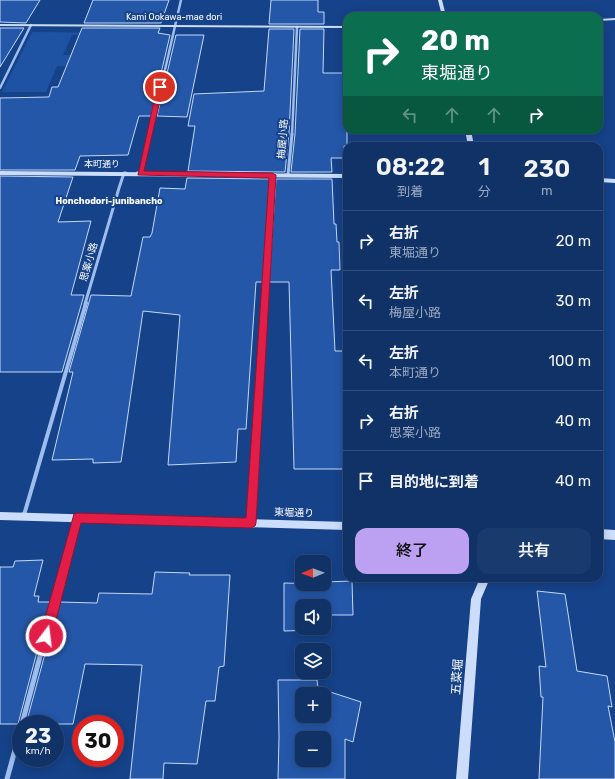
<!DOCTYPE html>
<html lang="ja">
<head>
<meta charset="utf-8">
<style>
  body { margin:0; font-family:Rubik,"Noto Sans JP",sans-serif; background:#193a6d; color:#f1f3f6; height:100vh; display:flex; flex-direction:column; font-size:15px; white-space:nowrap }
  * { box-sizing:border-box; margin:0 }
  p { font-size:13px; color:#9caac0 }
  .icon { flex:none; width:22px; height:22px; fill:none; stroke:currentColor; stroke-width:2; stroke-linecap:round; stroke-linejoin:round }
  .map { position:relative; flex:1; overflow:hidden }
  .panel { position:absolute; left:343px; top:142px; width:260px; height:440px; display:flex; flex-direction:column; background:#103267; border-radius:12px; box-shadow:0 2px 10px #0003,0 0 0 1px #304d7b }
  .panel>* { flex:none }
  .guide { position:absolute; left:343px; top:12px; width:260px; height:122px; border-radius:12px; box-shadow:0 2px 10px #0003,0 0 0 1px #304d7b; background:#0b6e4f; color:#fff; overflow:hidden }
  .needle { width:26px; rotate:269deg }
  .buttons { position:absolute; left:295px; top:555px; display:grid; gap:8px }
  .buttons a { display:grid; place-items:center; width:36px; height:36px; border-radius:8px; background:#103267; box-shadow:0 2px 10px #0003,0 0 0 1px #304d7b; font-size:20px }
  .speed { position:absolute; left:12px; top:715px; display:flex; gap:8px; font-size:20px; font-weight:700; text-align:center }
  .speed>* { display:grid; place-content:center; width:52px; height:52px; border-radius:50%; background:#103267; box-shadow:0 2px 10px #0003,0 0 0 1px #304d7b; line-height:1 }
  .speed small { font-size:10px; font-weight:400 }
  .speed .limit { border:6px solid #d22; background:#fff; color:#111 }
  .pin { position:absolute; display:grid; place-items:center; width:34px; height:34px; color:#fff; margin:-17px; border:2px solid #fff; border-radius:50%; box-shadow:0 1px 4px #0007 }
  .me { position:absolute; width:44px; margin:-22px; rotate:15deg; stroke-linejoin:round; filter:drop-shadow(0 0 3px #0008) }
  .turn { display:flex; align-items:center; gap:14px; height:84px; padding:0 12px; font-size:18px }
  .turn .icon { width:52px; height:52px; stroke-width:2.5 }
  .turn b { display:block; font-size:28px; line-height:34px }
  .lanes { display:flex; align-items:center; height:38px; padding:0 12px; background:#0003; justify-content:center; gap:20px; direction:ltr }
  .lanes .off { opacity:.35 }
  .eta { display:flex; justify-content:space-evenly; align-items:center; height:68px; text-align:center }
  .eta b { font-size:24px; font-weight:600; line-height:28px }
  .primary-button { display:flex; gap:8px; margin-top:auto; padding:8px 12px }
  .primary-button a { flex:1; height:46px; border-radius:12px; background:#bca0f2; color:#111; font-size:16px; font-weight:600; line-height:46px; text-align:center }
  .primary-button a+a { background:#193a6d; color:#f1f3f6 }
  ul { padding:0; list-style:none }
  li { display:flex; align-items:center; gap:12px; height:60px; padding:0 12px; border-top:1px solid #304d7b }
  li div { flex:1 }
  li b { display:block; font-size:15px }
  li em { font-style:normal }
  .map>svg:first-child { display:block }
</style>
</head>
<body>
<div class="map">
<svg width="615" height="779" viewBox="0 0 615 779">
  <rect width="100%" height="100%" fill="#164289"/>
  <path fill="#1e52a2" d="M32,32L131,33L130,35H72L63,55H109L105,67L57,66L46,92H2Z"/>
  <path fill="#2457a8" stroke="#c3d9fa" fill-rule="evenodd" d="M0,0H40L26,23L0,22Z
    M93,0H169L161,23H84Z
    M271,0H318V12H324V24H269Z
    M0,28H24L0,67Z
    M82,28H160L158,33L170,35L151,116H139L128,155L80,156L75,170H0V98L49,97L52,87H58Z
    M269,29H294L289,133L285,172L188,171L195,126H188L194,94L264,91Z
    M300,29H324L323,73H347V146H344L345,158H331L332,172H291L295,134Z
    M176,35H204L187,117L157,116Z
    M0,176L73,177L58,222L91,221L71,295H84L62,372H0Z
    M187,178L270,179L263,282H256L246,429H238L236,462L168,465L180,315L143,311L121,462L93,463V459L52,460L73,372H69L91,295L131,296L143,237H150L152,233L160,188L185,189Z
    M276,179H332L334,224H336L337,242H339L340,270H331L335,351H347V469H294L289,282H269Z
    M43,560L34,596H39L38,602H50L18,724H0V567H13L15,561Z
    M155,572L190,573L189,575H230L224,666L219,667L215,701H206L197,764L164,763L163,779H130L142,665L85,664L73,724H26L59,602L97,603L99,593L152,594Z
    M352,581L353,615H325L324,617V606H302V628H316V630L284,631V583L324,584V582Z
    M537,591L565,594L577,671L607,676L612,707L608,706L615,742V779H539L543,697H541L539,666L546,667Z
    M278,680H317L318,688L361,702L353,742L345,739V779H278L279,737ZM302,694H324V716H302ZM302,738H324V760H302Z"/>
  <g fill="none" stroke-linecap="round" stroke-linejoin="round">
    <path stroke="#9dbdee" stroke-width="2.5" d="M0,88L31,25
      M150,135L181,0
      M292,135L297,27"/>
    <path stroke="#9dbdee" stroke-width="3" d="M137,173H140L150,134
      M285,175H288L292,134
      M85,304L119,188L124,173H126
      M265,304L273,175H276"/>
    <path stroke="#9dbdee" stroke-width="4" d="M24,515L86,303
      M251,515L265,303"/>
    <path stroke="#9dbdee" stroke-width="5" d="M24,516V514
      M251,523L252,514
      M22,724L77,518
      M7,779L21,728"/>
    <path fill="#cbddfa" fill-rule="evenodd" d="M438,0H442L446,16H442Z
      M615,18V20L599,21V19Z
      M0,24L347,26V28L0,26Z
      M465,130H471L474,146H468Z
      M0,171L347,174V178L0,175Z
      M599,178L615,179V183L599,182Z
      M0,512L347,522V530L0,520Z
      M599,529L615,530V540L599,539Z
      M480,578H490L481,599L468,779H456L471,599Z"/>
  </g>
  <path fill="#e11d48" stroke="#92132f" d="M160,85L163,87L144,171L272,173L276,175L256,523L255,526L251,528L81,523L52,636L50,640L46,641L42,640L40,636L74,514L78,513L246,518L269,178L138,175L157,87Z"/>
  <g text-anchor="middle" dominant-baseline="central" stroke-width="4" stroke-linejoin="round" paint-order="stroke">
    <g font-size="9" fill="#fff" stroke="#164289">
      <text x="174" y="17">Kami Ookawa-mae dori</text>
      <text x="102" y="164">本町通り</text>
    </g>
    <g font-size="9" font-weight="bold" fill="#fff" stroke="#164289">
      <text x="109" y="201">Honchodori-junibancho</text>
    </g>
    <g font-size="10" fill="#fff" stroke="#164289">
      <text transform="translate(283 139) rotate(-86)">梅屋小路</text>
      <text transform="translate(89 262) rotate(-74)">思案小路</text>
      <text transform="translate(294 513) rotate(2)">東堀通り</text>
    </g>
    <g font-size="12" fill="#fff" stroke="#164289">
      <text transform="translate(457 677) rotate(-86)">五菜堀</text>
    </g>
  </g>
</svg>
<div class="buttons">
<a><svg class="needle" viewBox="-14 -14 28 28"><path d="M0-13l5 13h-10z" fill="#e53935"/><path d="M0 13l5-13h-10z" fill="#9caac0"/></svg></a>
<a><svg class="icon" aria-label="sound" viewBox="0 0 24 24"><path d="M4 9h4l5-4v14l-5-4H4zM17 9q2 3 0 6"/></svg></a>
<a><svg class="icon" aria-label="layers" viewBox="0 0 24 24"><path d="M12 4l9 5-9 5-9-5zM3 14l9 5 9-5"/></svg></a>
<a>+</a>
<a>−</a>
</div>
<div class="speed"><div>23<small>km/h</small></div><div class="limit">30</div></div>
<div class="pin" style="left:160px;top:87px;background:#d93025"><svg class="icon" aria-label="arrive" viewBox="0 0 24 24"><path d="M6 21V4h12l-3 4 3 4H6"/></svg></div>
<svg class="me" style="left:46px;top:636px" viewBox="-20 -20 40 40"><circle r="17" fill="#e11d48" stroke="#fff" stroke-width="3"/><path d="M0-11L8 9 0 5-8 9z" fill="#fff"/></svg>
<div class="guide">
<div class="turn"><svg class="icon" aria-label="right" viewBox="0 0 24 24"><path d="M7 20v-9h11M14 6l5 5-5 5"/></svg><div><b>20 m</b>東堀通り</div></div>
<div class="lanes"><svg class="icon off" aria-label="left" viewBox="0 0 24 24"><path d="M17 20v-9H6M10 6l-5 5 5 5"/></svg><svg class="icon off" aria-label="ahead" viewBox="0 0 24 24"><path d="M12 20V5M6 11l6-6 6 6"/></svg><svg class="icon off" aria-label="ahead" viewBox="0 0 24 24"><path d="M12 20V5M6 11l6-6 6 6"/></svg><svg class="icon" aria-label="right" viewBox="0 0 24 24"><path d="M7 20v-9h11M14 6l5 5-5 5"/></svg></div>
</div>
<section class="panel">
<div class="eta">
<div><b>08:22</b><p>到着</p></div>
<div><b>1</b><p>分</p></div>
<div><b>230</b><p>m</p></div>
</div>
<ul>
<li><svg class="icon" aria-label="right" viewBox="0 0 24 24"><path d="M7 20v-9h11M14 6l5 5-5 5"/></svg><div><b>右折</b><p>東堀通り</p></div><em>20 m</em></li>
<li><svg class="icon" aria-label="left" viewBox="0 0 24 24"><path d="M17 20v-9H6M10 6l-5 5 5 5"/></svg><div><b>左折</b><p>梅屋小路</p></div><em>30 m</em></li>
<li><svg class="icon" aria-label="left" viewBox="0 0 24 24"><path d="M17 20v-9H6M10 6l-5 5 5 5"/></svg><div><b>左折</b><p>本町通り</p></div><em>100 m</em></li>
<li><svg class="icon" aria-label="right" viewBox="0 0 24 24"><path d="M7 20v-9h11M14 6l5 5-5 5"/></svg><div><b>右折</b><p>思案小路</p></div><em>40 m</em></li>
<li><svg class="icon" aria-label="arrive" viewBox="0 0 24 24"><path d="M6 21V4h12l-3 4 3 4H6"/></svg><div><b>目的地に到着</b></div><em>40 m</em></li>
</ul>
<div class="primary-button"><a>終了</a><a>共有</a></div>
</section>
</div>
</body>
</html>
